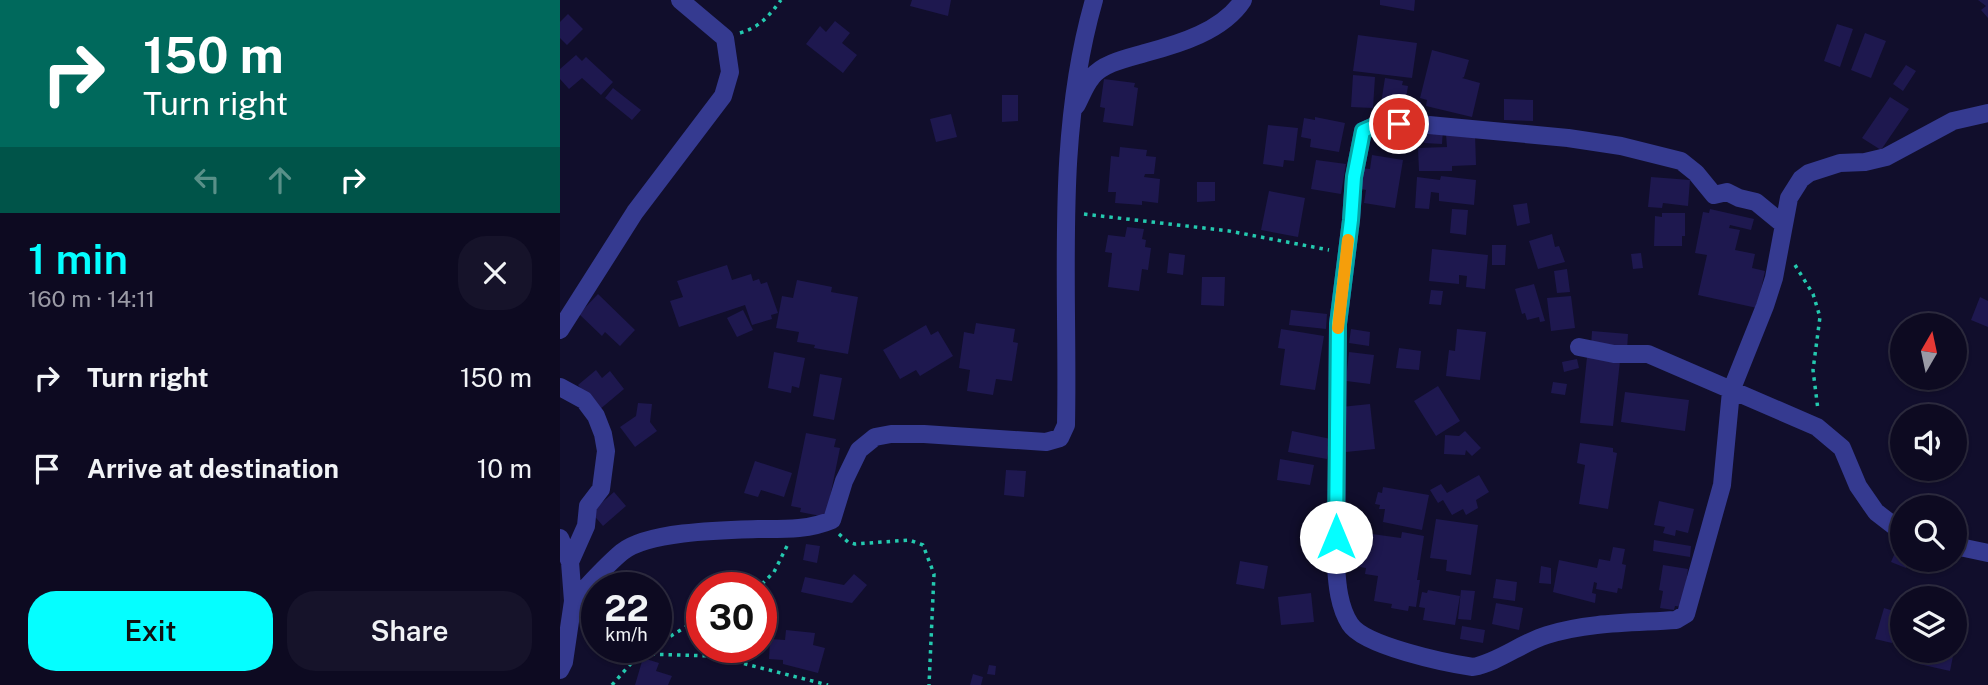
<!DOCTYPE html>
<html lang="en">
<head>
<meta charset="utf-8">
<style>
  body { margin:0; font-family:"Public Sans",sans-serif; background:#16132a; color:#f1f3f6; height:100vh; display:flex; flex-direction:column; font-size:26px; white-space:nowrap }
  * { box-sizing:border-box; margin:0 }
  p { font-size:23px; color:#9a9aa5 }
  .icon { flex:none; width:38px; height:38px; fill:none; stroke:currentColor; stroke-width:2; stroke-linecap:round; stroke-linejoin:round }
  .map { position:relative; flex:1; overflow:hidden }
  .side { display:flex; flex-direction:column; background:#0d0a21; width:560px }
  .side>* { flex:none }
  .top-card { background:#00695c; color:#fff; overflow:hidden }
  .needle { width:46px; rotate:9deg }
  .fabs { position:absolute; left:1330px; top:313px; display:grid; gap:14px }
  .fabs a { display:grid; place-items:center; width:77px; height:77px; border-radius:50%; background:#0d0a21; box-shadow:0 2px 5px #0004,0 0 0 2px #2d2b3f; font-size:35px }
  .speed { position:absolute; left:21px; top:572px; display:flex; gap:14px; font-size:35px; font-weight:700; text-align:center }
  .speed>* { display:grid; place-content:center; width:91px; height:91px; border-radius:50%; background:#0d0a21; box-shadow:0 2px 5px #0004,0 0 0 2px #2d2b3f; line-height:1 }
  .speed small { font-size:18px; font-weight:400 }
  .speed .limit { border:10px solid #d22; background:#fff; color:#111 }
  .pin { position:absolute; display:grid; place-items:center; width:60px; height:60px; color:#fff; margin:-30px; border:4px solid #fff; border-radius:50%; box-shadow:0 2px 7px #0007 }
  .me { position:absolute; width:77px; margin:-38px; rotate:0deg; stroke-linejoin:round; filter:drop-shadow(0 0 5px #0008) }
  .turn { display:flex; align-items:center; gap:24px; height:147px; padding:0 28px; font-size:32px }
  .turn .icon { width:91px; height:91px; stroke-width:2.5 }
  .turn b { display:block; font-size:49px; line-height:60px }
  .lanes { display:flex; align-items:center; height:66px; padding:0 28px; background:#0003; justify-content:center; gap:35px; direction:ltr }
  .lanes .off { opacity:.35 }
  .round { display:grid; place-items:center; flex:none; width:74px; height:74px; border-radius:28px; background:#16132a }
  .head { display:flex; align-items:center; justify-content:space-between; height:119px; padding:0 28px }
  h1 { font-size:42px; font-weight:600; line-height:52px; color:#05feff }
  .cta { display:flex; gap:14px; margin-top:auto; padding:14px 28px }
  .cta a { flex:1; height:80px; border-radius:28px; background:#05feff; color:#111; font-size:28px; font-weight:600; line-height:80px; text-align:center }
  .cta a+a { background:#16132a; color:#f1f3f6 }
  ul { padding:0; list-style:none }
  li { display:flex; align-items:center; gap:21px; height:91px; padding:0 28px }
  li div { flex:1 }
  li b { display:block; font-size:26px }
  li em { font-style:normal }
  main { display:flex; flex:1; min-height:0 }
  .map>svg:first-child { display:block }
</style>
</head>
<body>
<main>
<section class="side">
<div class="top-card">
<div class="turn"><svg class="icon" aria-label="right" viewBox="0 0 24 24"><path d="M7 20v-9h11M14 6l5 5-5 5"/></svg><div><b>150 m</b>Turn right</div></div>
<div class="lanes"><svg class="icon off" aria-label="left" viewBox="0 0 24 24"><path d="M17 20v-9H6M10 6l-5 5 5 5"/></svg><svg class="icon off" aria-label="ahead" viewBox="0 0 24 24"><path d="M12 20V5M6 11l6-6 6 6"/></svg><svg class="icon" aria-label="right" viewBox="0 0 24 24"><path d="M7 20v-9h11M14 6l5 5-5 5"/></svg></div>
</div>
<div class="head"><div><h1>1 min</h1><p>160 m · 14:11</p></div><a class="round"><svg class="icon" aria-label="close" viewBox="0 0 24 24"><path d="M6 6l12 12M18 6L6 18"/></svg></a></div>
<ul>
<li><svg class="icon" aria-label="right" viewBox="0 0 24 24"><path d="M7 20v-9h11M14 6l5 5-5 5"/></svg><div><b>Turn right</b></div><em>150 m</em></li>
<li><svg class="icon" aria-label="arrive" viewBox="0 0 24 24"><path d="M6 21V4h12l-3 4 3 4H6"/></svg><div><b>Arrive at destination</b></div><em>10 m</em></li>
</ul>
<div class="cta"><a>Exit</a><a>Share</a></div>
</section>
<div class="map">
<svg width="1428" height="685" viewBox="0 0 1428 685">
  <rect width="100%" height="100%" fill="#110e2c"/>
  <path fill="#1e184f" d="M352,0H391L388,16L350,6Z
    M820,0H855L854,11L820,5Z
    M1418,0H1428V18L1421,10L1426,6Z
    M8,14L23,29L7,45L0,38V22Z
    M275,21L290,33L282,43L297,55L283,73L246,44L260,26L266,32Z
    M1277,24L1293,29L1280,67L1264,61Z
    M1305,33L1326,41L1311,78L1291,70Z
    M798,35L857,43L852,78L793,71Z
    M872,50L909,60L904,77L902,78L920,83L912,117L866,106L867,100L860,98Z
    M16,55L22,61L26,57L53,82L41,95L22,78L9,89L0,79V69Z
    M1346,65L1356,71L1343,91L1333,84Z
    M793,75L815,77L813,108L791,107Z
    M825,78L843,81L842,85L848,86L845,105L839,104L838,112L820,110Z
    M544,79L575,83L574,87L578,88L573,126L543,122L545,108L540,107Z
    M53,88L81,110L72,120L45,98Z
    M442,95H458V121L442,122Z
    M1330,97L1349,109L1321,150L1302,138Z
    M944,99L973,100V121L944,120Z
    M848,100L861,102L859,114L846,111Z
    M391,114L397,137L376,142L370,119Z
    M755,117L785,123L779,152L750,147L751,139L741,137L744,118L755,120Z
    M708,125L738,128L734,161L724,160L723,167L703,164Z
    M865,127L883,129L882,144L864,143Z
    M886,134H915L916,165L892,166V171H859L858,148L887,147Z
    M560,147L587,150L586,156L596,157L594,174H585L584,177L600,179L598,203L582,201V205L555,203L556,192H548L551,156L559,157Z
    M812,155L843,160L835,208L804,203L806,190L796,188L800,168L810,169Z
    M756,160L786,164L781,194L751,189Z
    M881,176L916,180L914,205L879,201V193L871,192L869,209L855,208L857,177L880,180Z
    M1091,177L1130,180L1128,206L1103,203L1102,208L1088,207Z
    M637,182H655V201L637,202Z
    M709,191L745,198L738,237L701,230Z
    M967,203L970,223L957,226L953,205Z
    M892,209L908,210L906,235L890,233Z
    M1150,209L1194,219L1191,230L1170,225L1169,228L1180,230L1175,250L1195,254L1192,268L1205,271L1197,308L1138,295L1147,255L1135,253L1143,212L1149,213Z
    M1102,213H1125V236H1122V246H1094L1095,216L1102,217Z
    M567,227L584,229L582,239L586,240L585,247L591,248L588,270L582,269L579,291L548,287L552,253L545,252L548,235L565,237Z
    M992,234L995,247L999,246L1005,262L978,269L969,241Z
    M932,245H946L945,265H932Z
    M872,249L928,255L925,289L906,287L907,276L899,275V284L869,281Z
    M609,253L625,255L623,275L607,273Z
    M1081,253L1083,268L1073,269L1071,254Z
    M167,265L172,280L191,274L193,281L199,279L201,284L207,282L218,313L211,315L212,319L192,325L185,305L119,327L110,301L123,297L117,281Z
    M1007,269L1010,292L997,293L994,271Z
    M642,277H665L664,306L641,305Z
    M237,280L272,287L271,292L298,297L288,354L254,348L255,345L237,342L239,332L216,328L222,296L233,298Z
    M974,284L985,321L980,322L979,317L967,320L965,313L962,314L955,289Z
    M871,290L883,291L881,305L869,304Z
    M38,294L75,330L60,346L45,332L42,336L19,314Z
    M1011,296L1015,328L991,331L987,298Z
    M1420,297L1428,301V327L1411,320Z
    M183,310L193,330L177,337L167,318Z
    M731,310L767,314L766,329L729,325Z
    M416,323L455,329L453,342L458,343L452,381L436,379L433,395L407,391L410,370L399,368L404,332L414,334Z
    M366,325L371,335L378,331L393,356L360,376L356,370L340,379L323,350Z
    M721,329L764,336L755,390L720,385L725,349L718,348Z
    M791,329L810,332L809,346L789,343Z
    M897,329L926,332L920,380L886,376L889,350L895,351Z
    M1032,331L1068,334L1067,350L1031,347Z
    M839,348L861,351L859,370L836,368Z
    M214,352L245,358L239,388L232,386L231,393L208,388Z
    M789,352L814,355L810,384L786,381Z
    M1027,357L1060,361L1053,426L1020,423Z
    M1017,359L1019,368L1004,372L1002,362Z
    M36,370L42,378L50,371L64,389L39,410L18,385Z
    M260,374L282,378L274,420L253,416Z
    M993,382L1007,384L1005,395L991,393Z
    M878,386L900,421L876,436L854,401Z
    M1065,392L1129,400L1125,431L1061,422Z
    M78,403L92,404L90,422L97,431L75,447L60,427L76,416Z
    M810,404L815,449L786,452L781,407Z
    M732,431L771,439L767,459L728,452Z
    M905,431L921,448L912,456L906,450L905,455L884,454L885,435L899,436Z
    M246,433L276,439L274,447L280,448L266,517L240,512L241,508L231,506Z
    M1020,443L1053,448V452L1057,453L1048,509L1019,504L1025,465L1017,463Z
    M720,459L754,465L750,485L717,480Z
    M195,461L232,473L224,497L201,490L198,497L184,493Z
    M446,470L466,471L464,497L444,495Z
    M919,475L929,492L916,500L918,508L906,515L903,509L892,515L883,500L878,503L870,490L881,484L887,493Z
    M823,487L869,495L862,530L823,522L825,509H819L820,505L815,504L818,492L822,493Z
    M54,492L66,506L43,526L31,512Z
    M1099,501L1134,509L1128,533L1116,530L1115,536L1103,533L1105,527L1094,525Z
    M876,519L918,525L911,575L886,571L887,560L870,558Z
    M842,532L864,536L857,580H860L856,607L849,606L848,611L831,608L832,604L814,601L818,576L805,574L806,568L783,564L787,540L811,544L812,534L841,538Z
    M1094,540L1131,546L1130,557L1093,551Z
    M246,544L260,546L257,563L243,560Z
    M1338,546L1342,547V560H1349L1346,568L1331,562Z
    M1053,547L1065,549L1062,564L1066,565L1062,589L1058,588L1057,593L1036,589L1037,583L1034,582L1032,593L1036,594L1035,603L993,592L999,560L1037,568L1039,559L1050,561Z
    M680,561L708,566L704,589L676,584Z
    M1103,565L1128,569L1123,607L1115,606L1114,610L1100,608L1103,591L1099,590Z
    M981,566L991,568V584L979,583Z
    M294,574L307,585L292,603L241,592L245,577L284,585Z
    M936,579L957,582L955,601L933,598Z
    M868,590L900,596L895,625L863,620L865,608L859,607L862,592L867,593Z
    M901,590L915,591L911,620L898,619Z
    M751,593L754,622L721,625L718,597Z
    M936,603L963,608L959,630L932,624Z
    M1324,608L1340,613L1332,643L1315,639Z
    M201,609L212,611L205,648H201Z
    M902,626L925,630L923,643L900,639Z
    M226,630L255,633L253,645L265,648L258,673L223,664V660L209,659L210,639L225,640Z
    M1362,651H1394L1390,671L1359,664Z
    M83,658L99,663L96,671L112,676L108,685H75Z
    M429,665L436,666L435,675L427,674Z
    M413,674L423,677L421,685H410Z"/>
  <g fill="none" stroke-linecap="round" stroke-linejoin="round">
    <path stroke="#24c9af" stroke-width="3.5" stroke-dasharray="3.5 5" stroke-linecap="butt" d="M180,33C200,27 209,16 221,0
      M524,214L669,231L769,250
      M1235,265L1253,294L1260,317L1253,370L1258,410
      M279,534L288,542L295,544L349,540L363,545L374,574L369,685
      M170,588L173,584H202L214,572L228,544
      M96,645L142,617
      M83,654L154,656L268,685
      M52,685L74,660L92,648"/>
    <path stroke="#353a90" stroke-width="18" d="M516,106C521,97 525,85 532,77C543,63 568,58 585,53C619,44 663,31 683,0
      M1224,225L1196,202L1179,198L1167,192L1154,195L1136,173L1121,161L1061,146L1008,138L858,124L821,123L803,131L794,177L791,220L778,324L776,565C777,584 779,607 790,624C804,646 886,663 913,667C939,662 961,643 987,635C1029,622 1073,623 1116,620L1126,614L1162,485L1171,391L1205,306L1214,278L1229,198L1241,179L1249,173L1280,163L1305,162L1326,157L1393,121L1428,113
      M0,330L75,212L163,96L170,72L165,38L120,0
      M1019,347L1054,354H1088L1257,427L1282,448L1298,486L1316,512L1342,532
      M0,387L24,400L36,416L43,434L46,451L41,489L28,506L26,526L10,562
      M0,538L10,562L13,601L4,662L0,670
      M1395,546L1428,553
      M13,601C29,585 45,566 62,552C88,531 165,530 198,529C223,529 249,530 272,520L284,481L299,450L315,437L331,434H364L486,442L500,438L506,425C509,282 494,139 534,0"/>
  </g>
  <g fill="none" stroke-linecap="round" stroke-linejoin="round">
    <g stroke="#03a5a6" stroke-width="18">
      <path id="route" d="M776,537L778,324L791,220L794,177L803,131L821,123L839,124"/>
    </g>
    <use href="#route" stroke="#05feff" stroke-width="12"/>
    <path stroke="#f59e0b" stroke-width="12" d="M778,328L788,240"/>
  </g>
</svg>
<div class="fabs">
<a><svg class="needle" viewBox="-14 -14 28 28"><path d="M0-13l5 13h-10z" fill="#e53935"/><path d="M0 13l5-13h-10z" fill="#9a9aa5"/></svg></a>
<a><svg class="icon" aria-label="sound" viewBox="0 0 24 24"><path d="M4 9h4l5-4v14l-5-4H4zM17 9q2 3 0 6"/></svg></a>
<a><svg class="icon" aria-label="search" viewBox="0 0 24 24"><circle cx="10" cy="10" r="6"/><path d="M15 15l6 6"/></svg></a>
<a><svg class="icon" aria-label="layers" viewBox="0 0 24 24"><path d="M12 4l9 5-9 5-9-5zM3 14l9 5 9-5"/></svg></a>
</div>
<div class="speed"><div>22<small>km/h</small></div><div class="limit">30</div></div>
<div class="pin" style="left:839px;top:124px;background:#d93025"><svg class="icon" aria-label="arrive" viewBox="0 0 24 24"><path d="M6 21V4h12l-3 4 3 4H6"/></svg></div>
<svg class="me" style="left:776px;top:537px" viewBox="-20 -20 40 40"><circle r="19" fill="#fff"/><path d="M0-13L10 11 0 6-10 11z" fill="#05feff"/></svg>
</div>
</main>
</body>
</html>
